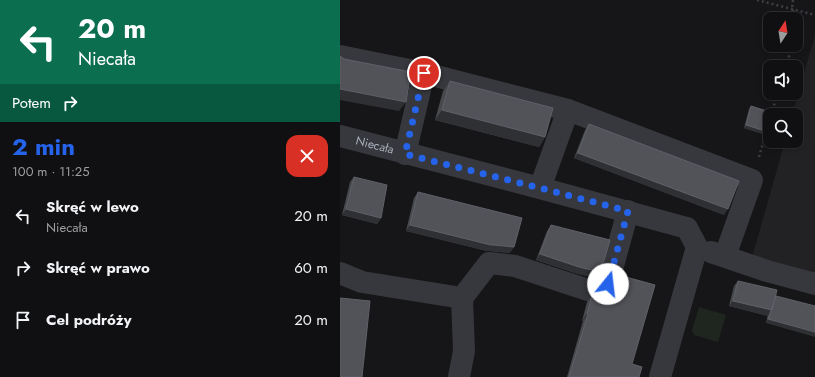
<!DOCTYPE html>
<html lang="pl">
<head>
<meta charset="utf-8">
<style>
  body { margin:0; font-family:Jost,sans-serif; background:#1e1e20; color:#f1f3f6; height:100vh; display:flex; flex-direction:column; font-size:15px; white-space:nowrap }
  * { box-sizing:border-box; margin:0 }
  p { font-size:13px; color:#9c9d9f }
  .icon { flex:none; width:22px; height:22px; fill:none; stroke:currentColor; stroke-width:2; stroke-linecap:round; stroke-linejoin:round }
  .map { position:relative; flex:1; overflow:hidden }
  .panel { display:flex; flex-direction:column; background:#101012; width:340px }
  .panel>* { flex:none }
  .guide { background:#0b6e4f; color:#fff; overflow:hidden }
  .needle { width:26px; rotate:12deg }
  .buttons { position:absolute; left:423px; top:12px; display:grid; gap:8px }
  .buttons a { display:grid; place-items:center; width:40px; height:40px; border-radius:8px; background:#101012; box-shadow:0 2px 6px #0003,0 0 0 1px #303032; font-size:20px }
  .pin { position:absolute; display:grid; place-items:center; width:34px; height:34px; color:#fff; margin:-17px; border:2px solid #fff; border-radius:50%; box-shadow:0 1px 4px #0007 }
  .me { position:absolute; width:44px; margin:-22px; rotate:16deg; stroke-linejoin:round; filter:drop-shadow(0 0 3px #0008) }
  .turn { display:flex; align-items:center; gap:14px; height:84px; padding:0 12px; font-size:18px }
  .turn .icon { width:52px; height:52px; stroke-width:2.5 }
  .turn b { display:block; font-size:28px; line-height:34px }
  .then { display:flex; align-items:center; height:38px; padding:0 12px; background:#0003; gap:8px; font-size:15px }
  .round { display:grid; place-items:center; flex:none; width:42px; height:42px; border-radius:12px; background:#1e1e20 }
  .summary { display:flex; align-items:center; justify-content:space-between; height:68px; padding:0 12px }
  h1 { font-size:24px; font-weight:700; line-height:30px; color:#2563eb }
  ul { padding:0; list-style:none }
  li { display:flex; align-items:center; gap:12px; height:52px; padding:0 12px }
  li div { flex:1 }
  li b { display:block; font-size:15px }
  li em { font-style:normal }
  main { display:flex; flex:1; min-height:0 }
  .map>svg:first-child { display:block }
</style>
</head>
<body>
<main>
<section class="panel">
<div class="guide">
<div class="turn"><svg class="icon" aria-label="left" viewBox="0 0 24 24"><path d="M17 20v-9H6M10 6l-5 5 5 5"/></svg><div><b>20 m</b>Niecała</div></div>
<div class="then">Potem<svg class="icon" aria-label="right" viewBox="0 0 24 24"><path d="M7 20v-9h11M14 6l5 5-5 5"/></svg></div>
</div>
<div class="summary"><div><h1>2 min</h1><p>100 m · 11:25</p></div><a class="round" style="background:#d93025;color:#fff"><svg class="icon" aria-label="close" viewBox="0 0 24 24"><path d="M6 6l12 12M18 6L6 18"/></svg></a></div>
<ul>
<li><svg class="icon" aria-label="left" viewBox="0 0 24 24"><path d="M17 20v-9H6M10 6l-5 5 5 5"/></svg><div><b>Skręć w lewo</b><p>Niecała</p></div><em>20 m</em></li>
<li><svg class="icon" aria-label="right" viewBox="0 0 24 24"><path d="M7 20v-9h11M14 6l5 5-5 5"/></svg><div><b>Skręć w prawo</b></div><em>60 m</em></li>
<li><svg class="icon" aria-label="arrive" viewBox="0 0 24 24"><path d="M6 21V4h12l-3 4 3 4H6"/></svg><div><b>Cel podróży</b></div><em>20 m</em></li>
</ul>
</section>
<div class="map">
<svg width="475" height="377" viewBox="0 0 475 377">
  <rect width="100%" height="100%" fill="#161618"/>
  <path fill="#222225" d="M475,35V293L408,272L445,141H456V115H452Z"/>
  <path fill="#1e261f" d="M359,307L386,315L378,342L354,335L352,330Z"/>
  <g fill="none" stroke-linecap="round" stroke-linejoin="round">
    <path stroke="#3d3f44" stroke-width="2.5" stroke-dasharray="2 3" stroke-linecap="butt" d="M417,0L475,15
      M453,0L452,8L456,19
      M456,20V25
      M446,67L452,45
      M431,115L438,93
      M419,157L430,119"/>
    <g stroke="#37383d" stroke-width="22">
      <path d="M0,56L84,73L228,110L412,180L385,256"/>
      <path id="s1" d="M0,136L200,188L347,228L357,247L320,377"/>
      <path d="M65,154L84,73"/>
      <path d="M200,188L228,110"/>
      <path d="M371,252L427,271L475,284"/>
      <path d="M0,273L22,282L122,298"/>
      <path d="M119,377L124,351L122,298L149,263L175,266L248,290H260L268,284L288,211"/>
    </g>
  </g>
  <path fill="#47494d" d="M110,81L205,137L199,147L95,120L103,91Z
    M411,106L425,131L423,134L404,128L409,109Z
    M249,124L384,215L234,158L245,130Z
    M14,177L41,218L37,224L2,215L10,182Z
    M78,192L170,253L150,251H147L66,231L74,198Z
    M211,225L261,271L257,277L255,278L235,273L196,260L207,231Z
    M286,277L292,364L299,377H227L243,321H242L247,302L252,296H265L272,293L280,287L281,284Z
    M398,281L435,297L475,306L426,323L428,314V316L389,306L394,286Z"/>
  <path fill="#2f3033" d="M0,89L66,102L59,111L0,100Z
    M102,110L205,137L199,147L95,120Z
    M406,125L425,131L423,134L404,128Z
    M238,153L388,209L384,215L234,158Z
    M6,209L41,218L37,224L2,215Z
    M70,225L154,245L174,247L170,253L150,251H147L66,231Z
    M200,254L261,271L257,277L255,278L235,273L196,260Z
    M393,301L432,310L428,316L389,306Z
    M247,314H248L243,321H242Z
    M428,319L475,332V337L426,323Z"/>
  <path fill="#525359" stroke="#5f6168" d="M0,56L4,59L71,72L66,102L0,89Z
    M110,81L213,108L205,137L102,110Z
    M411,106L430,112L425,131L406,125Z
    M249,124L399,181L388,209L238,153Z
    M14,177L47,185L41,218L6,209Z
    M78,192L182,218L174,247L154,245H151L70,225Z
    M211,225L270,240L261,271L259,272L239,267L200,254Z
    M286,277L315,285L292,364L302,367L299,377H229L248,314H247L252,296H265L272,293L281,287L285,281Z
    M398,281L437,290L432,310L393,301Z
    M436,296L475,306V332L428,319Z
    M0,298L30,301L22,377H0Z"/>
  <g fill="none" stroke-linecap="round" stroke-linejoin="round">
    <path stroke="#2563eb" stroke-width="7" stroke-dasharray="0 12.6" d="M84,73L65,154L200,188L288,211L268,284"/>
  </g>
  <g text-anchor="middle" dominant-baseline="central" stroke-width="4" stroke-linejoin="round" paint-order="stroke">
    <g font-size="12" fill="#a8adb8" stroke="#111113">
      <text stroke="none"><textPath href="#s1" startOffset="36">Niecała</textPath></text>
    </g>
  </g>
</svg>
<div class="buttons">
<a><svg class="needle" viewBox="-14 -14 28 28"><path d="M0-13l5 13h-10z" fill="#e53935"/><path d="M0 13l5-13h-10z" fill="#9c9d9f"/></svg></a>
<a><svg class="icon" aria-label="sound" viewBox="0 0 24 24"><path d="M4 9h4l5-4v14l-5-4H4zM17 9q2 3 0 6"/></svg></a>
<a><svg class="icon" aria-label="search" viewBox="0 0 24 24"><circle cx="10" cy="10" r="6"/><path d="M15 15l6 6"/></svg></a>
</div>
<div class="pin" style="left:84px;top:73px;background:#d93025"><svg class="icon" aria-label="arrive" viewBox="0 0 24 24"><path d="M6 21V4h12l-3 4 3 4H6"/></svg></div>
<svg class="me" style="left:268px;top:284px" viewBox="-20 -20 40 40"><circle r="19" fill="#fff"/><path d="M0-13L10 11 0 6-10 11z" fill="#2563eb"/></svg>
</div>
</main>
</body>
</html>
